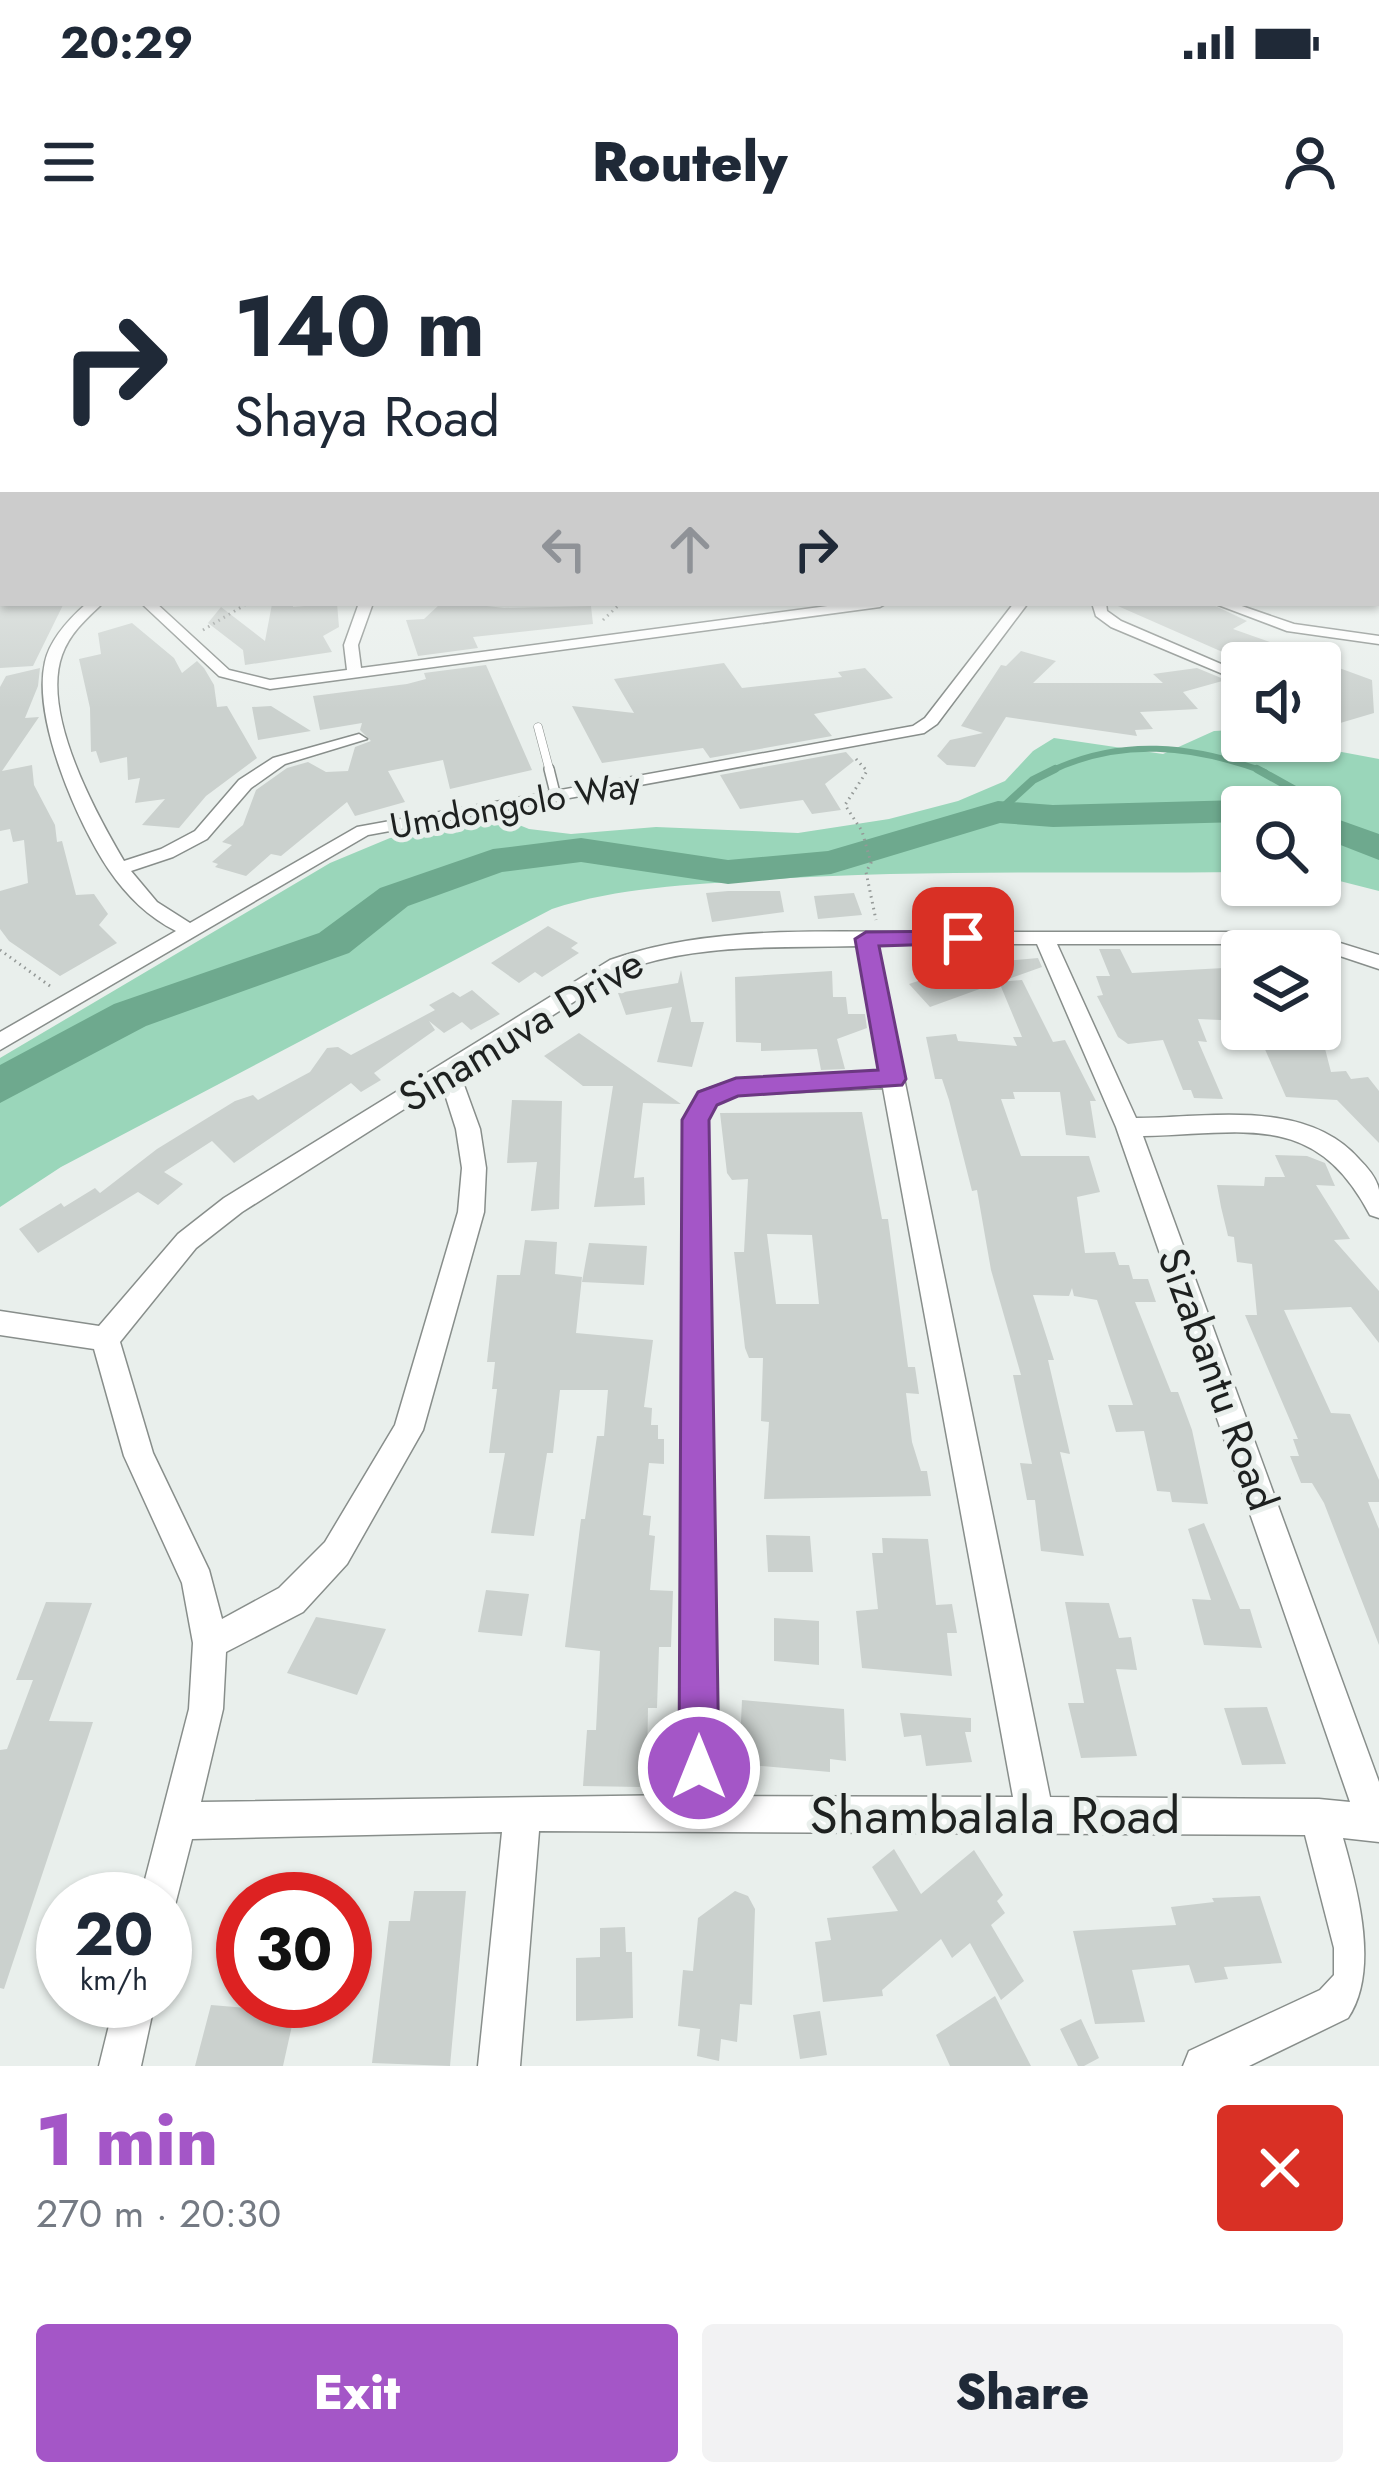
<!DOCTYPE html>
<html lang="en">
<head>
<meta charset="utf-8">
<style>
  body { margin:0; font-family:Jost,sans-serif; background:#f2f2f3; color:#1f2937; height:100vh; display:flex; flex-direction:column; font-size:45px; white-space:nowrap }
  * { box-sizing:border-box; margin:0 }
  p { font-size:39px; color:#747a83 }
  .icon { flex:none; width:66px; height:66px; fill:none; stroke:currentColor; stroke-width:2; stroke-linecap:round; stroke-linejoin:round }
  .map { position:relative; height:1826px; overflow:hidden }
  .sheet { display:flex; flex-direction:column; background:#fff; flex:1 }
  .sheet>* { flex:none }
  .hud { position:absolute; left:0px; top:0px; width:1380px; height:366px; box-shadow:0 3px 9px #0004; background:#fff; color:#1f2937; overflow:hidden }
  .fabs { position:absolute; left:1221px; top:402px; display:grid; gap:24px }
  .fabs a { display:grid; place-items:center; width:120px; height:120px; border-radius:12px; background:#fff; box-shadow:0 3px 9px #0004; font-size:60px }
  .speed { position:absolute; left:36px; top:1632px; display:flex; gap:24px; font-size:60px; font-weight:700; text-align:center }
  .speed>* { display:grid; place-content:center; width:156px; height:156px; border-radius:50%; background:#fff; box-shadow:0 3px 9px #0004; line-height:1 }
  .speed small { font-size:30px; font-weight:400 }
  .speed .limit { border:18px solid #d22; background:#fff; color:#111 }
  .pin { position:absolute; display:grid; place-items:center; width:102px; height:102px; color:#fff; margin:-51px; border-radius:24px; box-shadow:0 6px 18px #0006 }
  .me { position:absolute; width:132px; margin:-66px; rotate:0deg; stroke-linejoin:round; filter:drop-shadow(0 0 9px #0008) }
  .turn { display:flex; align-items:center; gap:42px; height:252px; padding:0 36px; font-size:54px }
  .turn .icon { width:156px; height:156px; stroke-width:2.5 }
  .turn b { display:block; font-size:84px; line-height:102px }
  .lanes { display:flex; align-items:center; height:114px; padding:0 36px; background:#0003; justify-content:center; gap:60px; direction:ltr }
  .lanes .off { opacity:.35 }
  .round { display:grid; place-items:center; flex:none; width:126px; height:126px; border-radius:12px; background:#f2f2f3 }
  .head { display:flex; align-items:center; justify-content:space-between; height:204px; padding:0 36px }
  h1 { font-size:72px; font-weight:800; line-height:90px; color:#a456c7 }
  .primary-button { display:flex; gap:24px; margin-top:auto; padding:24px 36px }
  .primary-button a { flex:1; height:138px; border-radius:12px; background:#a456c7; color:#fff; font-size:48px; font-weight:800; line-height:138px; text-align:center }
  .primary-button a+a { background:#f2f2f3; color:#1f2937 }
  .status { display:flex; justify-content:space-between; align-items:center; height:84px; padding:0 60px; background:#fff; direction:ltr }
  .status svg { height:33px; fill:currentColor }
  header { display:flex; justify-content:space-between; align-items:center; height:156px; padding:0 36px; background:#fff; font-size:54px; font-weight:800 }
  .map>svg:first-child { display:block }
</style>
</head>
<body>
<div class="status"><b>20:29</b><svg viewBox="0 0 49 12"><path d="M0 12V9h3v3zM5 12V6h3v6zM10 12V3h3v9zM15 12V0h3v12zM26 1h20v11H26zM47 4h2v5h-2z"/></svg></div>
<header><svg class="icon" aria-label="menu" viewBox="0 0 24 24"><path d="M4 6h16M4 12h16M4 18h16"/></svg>Routely<svg class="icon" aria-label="person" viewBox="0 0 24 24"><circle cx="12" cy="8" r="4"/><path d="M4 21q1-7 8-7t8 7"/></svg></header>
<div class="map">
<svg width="1379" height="1826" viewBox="0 0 1379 1826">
  <rect width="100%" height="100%" fill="#e9efec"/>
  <path fill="#9ad6ba" d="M1234,490L1242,492V501H1283L1379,519V651L1320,636V567H1242V632C1081,634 920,629 759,640C688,645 619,647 552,669L61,927L0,967V818L330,623L390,598L502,578L529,589L571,594L656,587L798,593L889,579L958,561L1005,541L1033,511L1054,498L1163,514L1214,491Z"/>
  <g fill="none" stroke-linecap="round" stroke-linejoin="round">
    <path stroke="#6ea98e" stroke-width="6" d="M1049,532C1120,497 1193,505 1265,532"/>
    <path stroke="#6ea98e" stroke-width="8" d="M1257,529L1313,560L1346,593
      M998,572L1033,540L1055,529"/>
    <path fill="#6ea98e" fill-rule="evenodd" d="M1242,560L1258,567H1242V582L1053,587L1000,583L831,634L728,644L581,622L502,632L408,666L349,713L146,786L0,863V825L114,764L319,693L380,648L493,609L581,598L728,620L828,611L998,561L1053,565Z
      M1320,573L1379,594V620L1320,597Z"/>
  </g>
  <path fill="#cbd1ce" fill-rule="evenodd" d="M0,363H64L33,426L0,428Z
    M293,363V367L337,363L339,387L323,396L332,412L245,425L243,410L208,383L221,367L265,401L272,364Z
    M462,363L504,368L591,366L593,384L473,397L478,408L418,416L406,380L424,379L440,364Z
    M1111,363H1209L1247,381L1233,389L1273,403L1243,421Z
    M132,383L174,418L182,433L197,421L204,428L214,445L217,467L227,466L257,518L206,556L179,588L142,585L165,559L135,563L140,538L128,540L127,517L100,523L96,511L91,512L90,468L79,419L101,414L98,393Z
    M1021,411L1056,421L1033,443H1163L1153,434L1197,428L1226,440L1183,452L1198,469L1140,472L1153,489L1135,490L1137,496L1006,477L975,527L947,525L937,516L950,500L983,493L961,486L1001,425L1006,426Z
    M1320,421L1372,440L1374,473L1320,489Z
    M724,423L742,448L842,437L838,432L865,428L893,458L814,474L832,496L710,518L703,508L602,523L572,466L634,473L614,439Z
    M486,425L532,530L450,549L443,520L388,531L405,562L355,576L347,562L281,616L271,614L246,636L215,627L218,624L212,622L232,605L222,602L243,585L256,550L287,528L308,522L326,532L348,531L355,507L371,501L360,490L362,483L320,490L313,456L407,444L426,439L424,433Z
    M40,428L38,446L25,478L39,477L2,531L32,525L34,545L55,585L57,602L62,601L76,655L94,654L108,674L99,685L117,703L60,736L9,701L0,689V651L28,643L24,600L13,602L10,589L0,591V447L6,436Z
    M271,466L311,491L258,500L252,467Z
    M846,512L854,521L825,544L841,570L812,574L803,560L740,569L720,535Z
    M728,651H780L784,672L712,682L706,653Z
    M854,653L862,675L818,679L814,656Z
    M548,686L578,703L571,708L579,713L542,737L535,732L519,743L491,723Z
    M1099,709H1120L1132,733L1242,727V781L1198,779L1207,802L1198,801L1223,859L1194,858L1191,850H1183L1163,800L1128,804L1118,797L1097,756L1103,755L1096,736H1110Z
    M1038,718L1042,727L1000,742L1022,740L1053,802L1065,800L1096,861H1090L1096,898L1066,895L1060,852H1013L1015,859H1001L1021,916H1089L1100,952L1077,957L1085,1013L1115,1012L1119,1025H1129L1133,1039H1148L1156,1062H1135L1171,1152H1178L1192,1190L1208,1264L1172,1262L1170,1252L1157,1251L1144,1191L1116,1192L1108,1165H1133L1097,1060L1074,1056L1072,1048L1069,1056L1033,1055L1054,1120H1048L1070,1214L1060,1212L1084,1316L1041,1311L1035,1260H1027L1020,1223L1032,1224L1013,1135H1021L991,1030L977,950L972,951L949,860L942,839H935L926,797L956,794L958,801L1017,806L1013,797H1022L999,742L930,767L909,744L969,724Z
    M681,730L691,782H704L692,827L657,822L672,767L626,775L618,753L678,743Z
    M832,731L833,757H846L848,774H865L867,788L837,799L845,829L821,830L817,809L761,811V803L736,802L735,737Z
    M472,750L500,774L471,790L462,782L444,793L429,781L435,790L374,833L381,840L361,852L351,843L234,923L212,901L164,932L183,944L158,965L138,952L38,1013L19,989L61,963L64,967L95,948L100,953L157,909L235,861L253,855L258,860L310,832L327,808L338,807L351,815L435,770L429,765L453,752L460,757Z
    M1256,789H1320L1331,832L1346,831L1351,839L1368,837L1379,851V903L1337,860L1286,857Z
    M579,793L681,864L643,863L634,938L644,937L645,965L594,967L613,846H583L544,816Z
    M512,860L562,861L559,969L531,971L537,922L507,923Z
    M862,872L882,979H888L908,1127H915L919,1154L906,1153L912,1202L921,1231H927L931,1256L764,1259L769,1182L761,1181L763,1118H749L745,1108L734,1012H744L748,939L732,940L727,933L720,873ZM767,994L812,995L819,1064H776Z
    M1275,915L1307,916L1325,923L1335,946L1316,945L1350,999L1334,1000L1379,1051V1103L1351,1067L1284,1070L1331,1173L1350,1174L1379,1240V1262H1368L1379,1289V1405L1324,1263L1312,1243H1301L1290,1216H1299L1293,1199H1298L1245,1075H1257L1252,1024L1237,1022L1234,997L1228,996L1221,967L1217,945L1264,946L1265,937H1285Z
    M525,1000L557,1002L555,1034L582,1037L576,1093L653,1100L644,1167L652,1168L651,1185H658V1199H664V1224L649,1223L643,1275L651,1276L649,1295L655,1296L650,1350L673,1351L671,1407H659L657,1468H648L647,1525L640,1524V1547L583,1546L587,1490H596L600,1411L565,1407L581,1279H585L597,1196H604L608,1150H560L553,1213H547L534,1296L491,1293L505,1213H489L497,1149H492L495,1122H487L497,1035H520Z
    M589,1003L647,1006L644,1045L582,1042Z
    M1204,1283L1240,1369H1250L1262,1408L1204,1405L1192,1359L1211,1360L1188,1289Z
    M766,1295L810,1296L813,1332H768Z
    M882,1298L928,1299L936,1365L952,1364L957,1393H947L952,1436L862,1428L856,1371L878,1369L872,1313H883Z
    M486,1350L529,1354L522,1396L478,1392Z
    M46,1362L92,1363L49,1481L93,1482L4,1749L0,1748V1510L7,1509L33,1440H16Z
    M1065,1362L1109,1363L1119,1398L1131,1397L1137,1430L1116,1429L1137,1516L1081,1518L1068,1463H1084Z
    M316,1377L386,1389L357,1455L287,1433Z
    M774,1378L819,1381V1425L774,1421Z
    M742,1460L844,1469L846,1521L830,1519V1532L739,1524Z
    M1267,1467L1286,1524L1242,1525L1224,1468Z
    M900,1473L971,1478V1492H965L972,1522L926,1526L921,1495L904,1497Z
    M894,1609L921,1654L974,1610L1003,1655L997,1661L1005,1673L991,1685L1024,1741L1001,1760L970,1703L952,1718L941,1699L882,1750L883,1756L823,1762L815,1702L831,1700L827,1678L898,1671L872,1627Z
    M414,1651H466L450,1826L372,1823L389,1681H410Z
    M735,1651L748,1656L755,1669L752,1765L740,1764L737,1802L721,1799L719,1821L697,1816L700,1789L678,1786L683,1730L693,1731L698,1678Z
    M1260,1656L1282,1723L1224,1727L1228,1739L1195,1743L1189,1725L1132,1730L1145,1782L1095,1784L1073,1691L1176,1685L1171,1667L1214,1662L1212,1658Z
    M625,1687L626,1712H632L633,1778L576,1781V1718L600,1717V1688Z
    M995,1756L1031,1826H950L936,1795Z
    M211,1765L295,1772L283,1826H195Z
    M820,1771L827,1815L800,1819L793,1775Z
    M1081,1779L1099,1818L1084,1826H1078L1060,1789Z"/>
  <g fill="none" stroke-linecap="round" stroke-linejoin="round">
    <g stroke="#888e8b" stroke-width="9">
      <path id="lane-far1" d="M538,487L550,532"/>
    </g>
    <g stroke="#888e8b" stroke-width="12">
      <path id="lane" d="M549,529L556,557"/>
    </g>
    <g stroke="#888e8b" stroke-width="3">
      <path id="street" d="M1377,255H1379V262H1377Z
        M0,257H3L0,284Z
        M1377,306L1379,307V315L1377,314Z
        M1377,344H1379V352H1377Z
        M87,363H103C86,379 70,393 62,415C41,473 95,572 124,621L161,609L195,591L239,540L273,518L359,494L367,499L285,524L251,548L207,599L173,617L131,631L157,662L190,683L357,587L913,486L925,478L1014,363H1028L937,484L924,493L368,595L0,810V792L176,691C148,677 126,655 109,630C78,584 32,479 45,422C50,399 70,378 87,363Z
        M141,363H156L229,430L270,440L347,430L344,405L359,363H373L358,405L361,428L850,363H887L880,367L270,449L219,436Z
        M1092,363H1106L1107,371L1121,381L1242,433V442L1111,387L1096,376Z
        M1213,363H1233L1294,384L1379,396V404L1287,391Z
        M942,692H1267L1324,698L1379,715V729L1322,710L1267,704H1057L1136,878C1208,878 1305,858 1359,919C1367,927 1377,938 1379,950C1379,959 1379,969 1379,978L1370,975C1315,870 1245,894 1143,896L1379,1542V1602L1343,1598C1359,1654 1379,1732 1348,1778L1249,1826H1183L1189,1811L1320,1750L1334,1735V1708L1305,1595L539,1591L520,1826H478L502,1592L192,1599L173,1673L165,1676V1659H140L189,1469L193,1403L182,1343L124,1216L94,1109L0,1095V1071L99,1086L178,994L224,958L610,720C715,683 832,693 942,692ZM942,704H1037L1116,887L1350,1562L1319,1559L1050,1557L877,705ZM857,706L880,832L736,839L699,852L683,880L681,1555L201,1562L223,1469L226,1412L303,1372L347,1324L423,1190L484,972L486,928L480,889L460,834L624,730C699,703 779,708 857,706ZM442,845L456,889L462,928L458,972L395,1185L325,1302L279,1348L222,1379L209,1330L153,1213L120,1102L196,1008L242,972ZM883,848L1013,1557L717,1556L707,880L715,864L738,855Z
        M115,1761H155L141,1826H99Z"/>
    </g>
    <path stroke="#949997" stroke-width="3" stroke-dasharray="1.5 4.5" stroke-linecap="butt" d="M603,380L621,363
      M203,390L248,363
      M856,519L867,531L845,565L862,591L871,623L866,632L876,680
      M0,710L50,746"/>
    <use href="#lane-far1" stroke="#fff" stroke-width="8"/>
    <use href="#lane" stroke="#fff" stroke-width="9"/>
    <use href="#street" fill="#fff" fill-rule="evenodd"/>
  </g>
  <linearGradient id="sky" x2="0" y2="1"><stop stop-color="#77b0c4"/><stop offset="0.46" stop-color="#f5f8f6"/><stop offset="1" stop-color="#f5f8f6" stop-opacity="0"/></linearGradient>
  <rect width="1379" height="469" fill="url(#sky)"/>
  <path fill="#a456c7" stroke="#6b3881" stroke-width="3" d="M963,691L971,693V703L879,706L906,839L902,845L738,856L717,865L709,880L719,1528L713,1542L699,1548L685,1542L679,1528L682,880L698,852L736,838L878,830L855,699L866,692Z"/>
  <g text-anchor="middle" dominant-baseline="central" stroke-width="10" stroke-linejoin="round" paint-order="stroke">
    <g font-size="36" fill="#1e2120" stroke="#e9efec">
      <text transform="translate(515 564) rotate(-10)">Umdongolo Way</text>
    </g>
    <g font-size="42" fill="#1e2120" stroke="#e9efec">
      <text transform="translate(521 790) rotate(-31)">Sinamuva Drive</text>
      <text transform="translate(1218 1139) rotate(70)">Sizabantu Road</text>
    </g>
    <g font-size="51" fill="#1e2120" stroke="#e9efec">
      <text x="995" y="1575">Shambalala Road</text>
    </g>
  </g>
</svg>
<div class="fabs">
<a><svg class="icon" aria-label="sound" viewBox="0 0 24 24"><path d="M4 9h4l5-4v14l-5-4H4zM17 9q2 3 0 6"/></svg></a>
<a><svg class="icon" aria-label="search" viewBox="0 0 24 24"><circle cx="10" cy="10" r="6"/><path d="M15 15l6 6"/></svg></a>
<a><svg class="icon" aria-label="layers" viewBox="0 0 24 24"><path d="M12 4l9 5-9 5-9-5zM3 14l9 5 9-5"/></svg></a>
</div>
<div class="speed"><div>20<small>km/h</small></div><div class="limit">30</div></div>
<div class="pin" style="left:963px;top:698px;background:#d93025"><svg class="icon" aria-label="arrive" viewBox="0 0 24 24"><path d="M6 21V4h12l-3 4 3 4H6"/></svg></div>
<svg class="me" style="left:699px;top:1528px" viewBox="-20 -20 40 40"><circle r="17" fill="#a456c7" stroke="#fff" stroke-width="3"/><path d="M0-11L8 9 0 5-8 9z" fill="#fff"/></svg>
<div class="hud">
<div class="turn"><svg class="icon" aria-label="right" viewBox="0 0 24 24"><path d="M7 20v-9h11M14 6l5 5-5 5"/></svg><div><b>140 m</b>Shaya Road</div></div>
<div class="lanes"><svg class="icon off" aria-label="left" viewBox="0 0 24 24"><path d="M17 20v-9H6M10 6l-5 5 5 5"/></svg><svg class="icon off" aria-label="ahead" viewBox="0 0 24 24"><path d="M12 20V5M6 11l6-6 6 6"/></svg><svg class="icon" aria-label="right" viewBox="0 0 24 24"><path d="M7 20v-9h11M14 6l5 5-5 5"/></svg></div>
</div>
</div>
<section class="sheet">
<div class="head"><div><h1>1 min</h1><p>270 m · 20:30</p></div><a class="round" style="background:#d93025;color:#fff"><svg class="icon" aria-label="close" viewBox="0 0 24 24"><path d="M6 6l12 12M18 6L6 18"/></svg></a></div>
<div class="primary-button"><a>Exit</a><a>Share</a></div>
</section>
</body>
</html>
